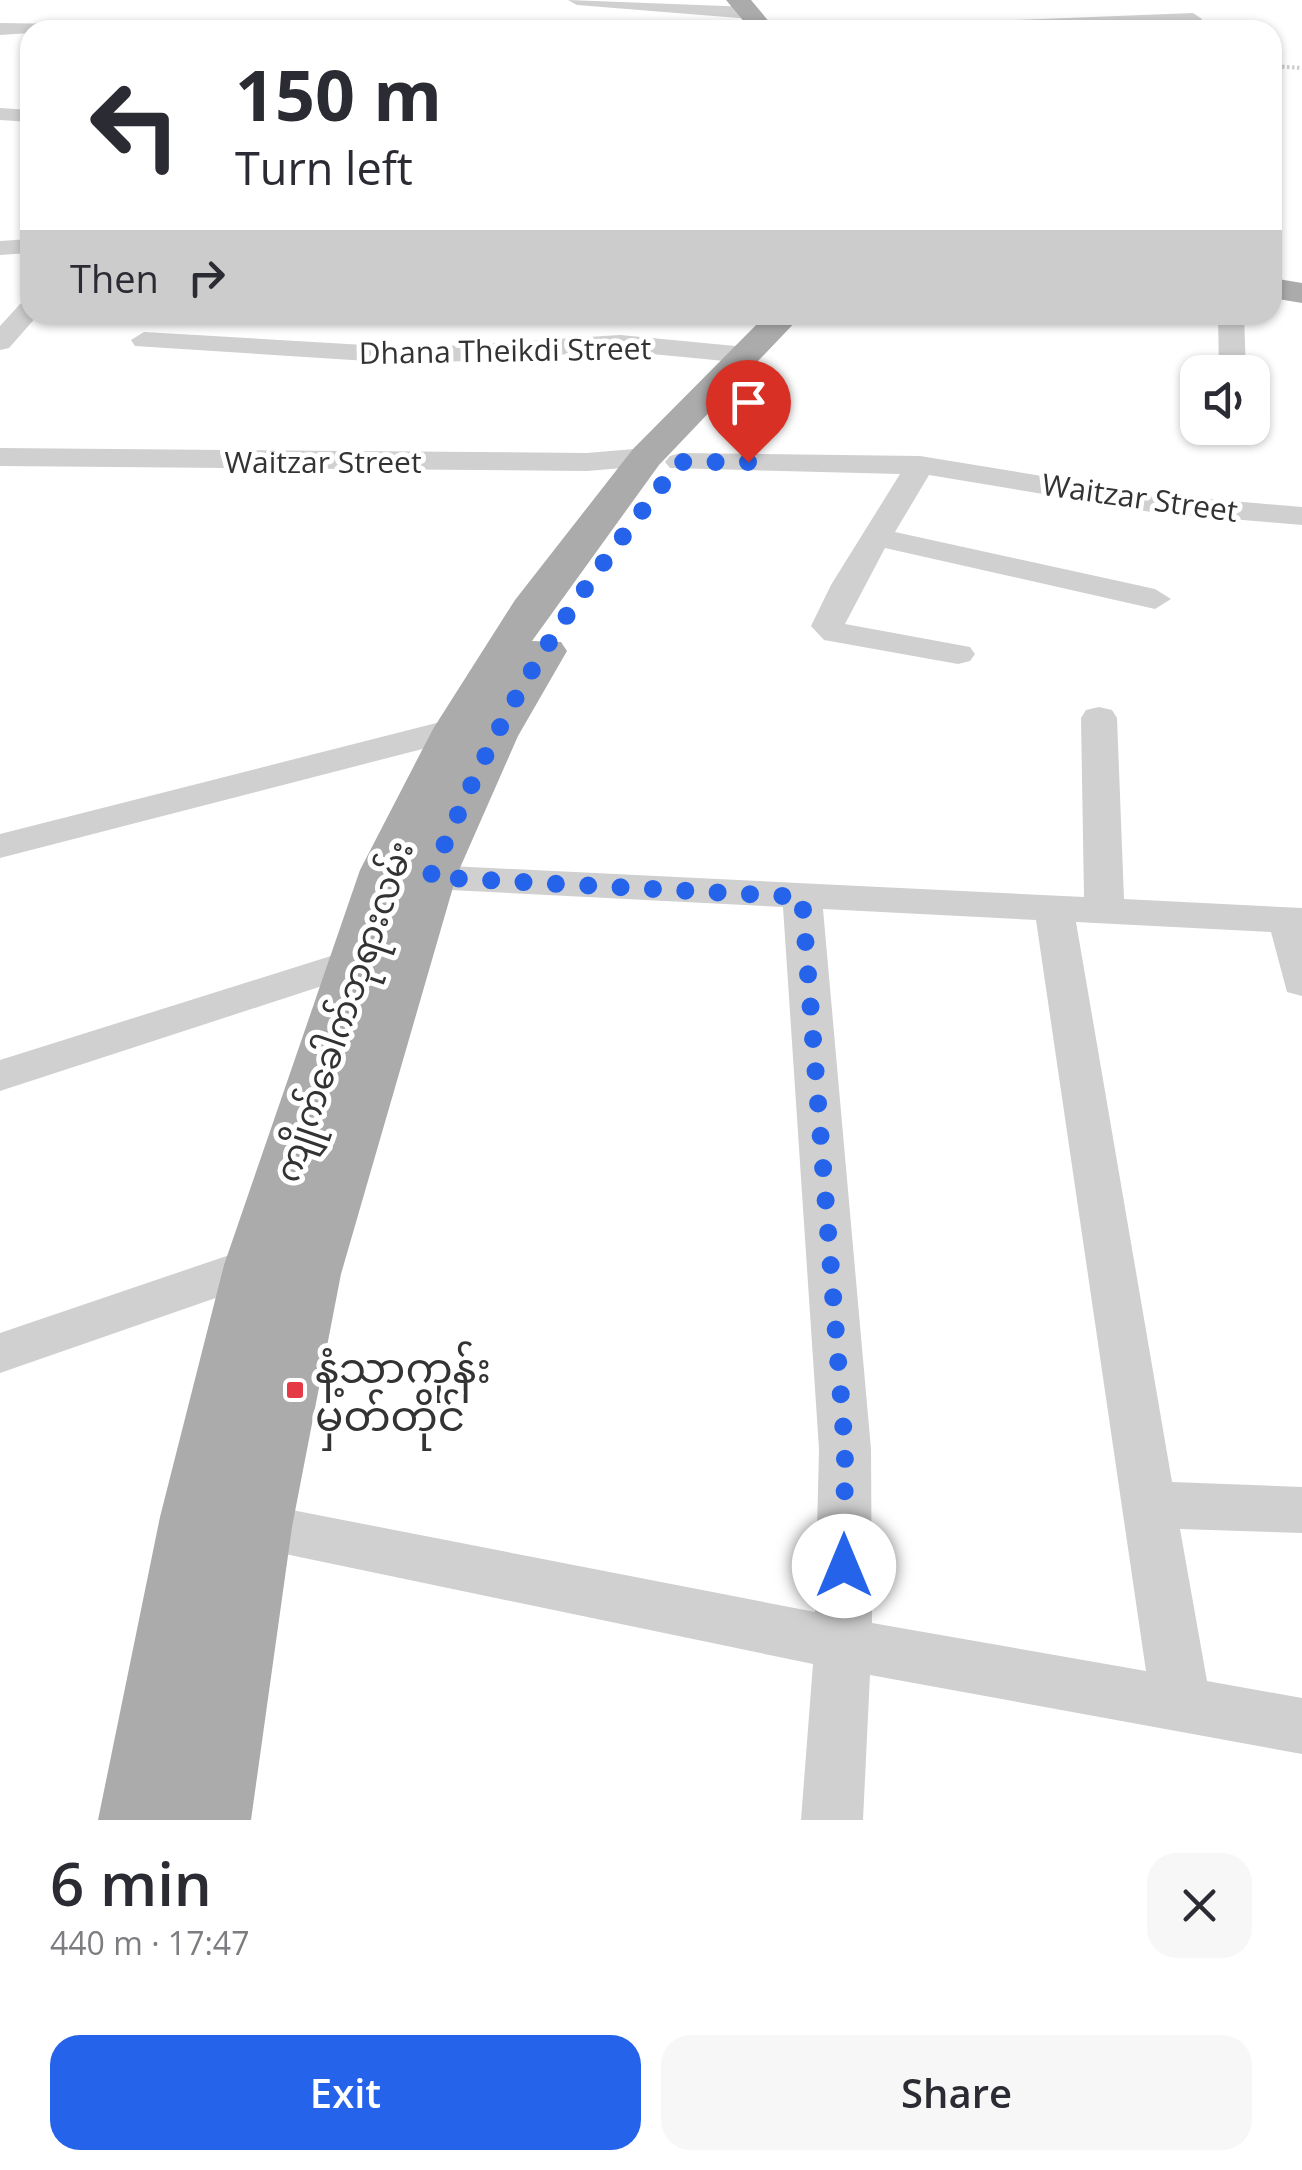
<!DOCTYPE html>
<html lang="en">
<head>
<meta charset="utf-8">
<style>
  body { margin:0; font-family:"Open Sans","Noto Sans Myanmar",sans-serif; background:#f7f7f7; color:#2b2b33; height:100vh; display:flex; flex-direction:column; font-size:38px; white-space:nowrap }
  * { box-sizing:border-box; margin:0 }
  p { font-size:32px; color:#7c7c81 }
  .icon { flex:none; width:55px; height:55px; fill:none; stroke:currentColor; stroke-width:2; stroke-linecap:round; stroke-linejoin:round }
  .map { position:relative; height:1820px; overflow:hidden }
  .details { display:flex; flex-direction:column; background:#fff; flex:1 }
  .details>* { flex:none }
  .banner { position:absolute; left:20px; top:20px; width:1262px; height:305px; border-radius:30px; box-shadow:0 2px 8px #0004; background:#fff; color:#2b2b33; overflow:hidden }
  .controls { position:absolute; left:1180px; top:355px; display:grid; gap:20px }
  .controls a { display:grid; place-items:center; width:90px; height:90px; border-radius:20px; background:#fff; box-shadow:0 2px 8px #0004; font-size:50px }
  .pin { position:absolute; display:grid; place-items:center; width:85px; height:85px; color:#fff; margin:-102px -42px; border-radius:50% 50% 50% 0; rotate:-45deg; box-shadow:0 0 10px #0007 }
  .pin .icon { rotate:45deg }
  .me { position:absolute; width:110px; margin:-55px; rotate:0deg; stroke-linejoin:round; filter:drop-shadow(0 0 8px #0008) }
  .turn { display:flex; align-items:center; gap:35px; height:210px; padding:0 50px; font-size:45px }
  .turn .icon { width:130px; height:130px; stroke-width:2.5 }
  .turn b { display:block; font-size:70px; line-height:85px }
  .then { display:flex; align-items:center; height:95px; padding:0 50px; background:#0003; gap:20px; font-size:38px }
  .round { display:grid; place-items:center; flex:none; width:105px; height:105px; border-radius:30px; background:#f7f7f7 }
  .summary { display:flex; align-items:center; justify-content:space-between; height:170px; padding:0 50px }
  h1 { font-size:60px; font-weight:600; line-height:75px }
  .button { display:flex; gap:20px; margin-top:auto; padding:20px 50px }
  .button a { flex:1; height:115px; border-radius:30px; background:#2563eb; color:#fff; font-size:40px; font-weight:600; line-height:115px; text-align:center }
  .button a+a { background:#f7f7f7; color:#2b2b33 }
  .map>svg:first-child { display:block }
</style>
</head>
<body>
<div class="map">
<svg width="1302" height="1820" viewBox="0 0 1302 1820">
  <rect width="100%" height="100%" fill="#fff"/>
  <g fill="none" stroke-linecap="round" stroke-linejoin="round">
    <path stroke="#cdcdcd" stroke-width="4" stroke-dasharray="2.5 2.5" stroke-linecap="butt" d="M1272,66L1302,68"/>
    <path fill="#d0d0d0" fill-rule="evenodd" d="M568,0L751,7L760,13L751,19L577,5Z
      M1193,13L1202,19L1200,23L1058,30H909L918,24Z
      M0,23L66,24L75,30L0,35Z
      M0,108L30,110V122L0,120Z
      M30,239V253L0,255V241Z
      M30,300V315H38L9,348L0,350V326L21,303Z
      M1218,315H1244L1246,372H1219Z
      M144,332L415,348L620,335L746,347L759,355L746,363L620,351L415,364L135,346L131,340Z
      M0,448L587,453L646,448L661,457L646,466L587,471L0,466Z
      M680,453L920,456L1151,494L1302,507V525L1151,512L929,475L895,532L1155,589L1171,599L1155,609L885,548L845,624L970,647L975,654L970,661L958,664L824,640L811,626L831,585L900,474L670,468L665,462L670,456Z
      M1099,707L1112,710L1117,718L1124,899L1302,908V996L1287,992L1271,932L1076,922L1172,1482L1302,1487V1533L1180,1529L1207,1681L1302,1698V1754L870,1675L863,1820H801L813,1664L237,1544L229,1527L237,1510L256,1503L815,1612L819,1449L783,907L430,889L416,886L410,877L416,868L430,865L1084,897L1081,718L1086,710ZM823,909L1036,920L1146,1671L872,1623L871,1449Z
      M456,718L469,721L474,729L469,737L0,858V834Z
      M353,949L368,953L374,962L368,971L0,1091V1060Z
      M256,1246L273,1252L280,1265L273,1278L0,1373V1333Z"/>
    <path fill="#ababab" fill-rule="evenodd" d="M726,0H751L776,30H751Z
      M1272,278L1302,283V303L1272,298Z
      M766,315H802L659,465L532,641L561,642L567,651L518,736L456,877L341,1274L292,1527L251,1820H98L160,1517L224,1265L360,870L433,729L515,600L633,449Z"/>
  </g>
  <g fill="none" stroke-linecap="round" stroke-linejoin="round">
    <path stroke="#2563eb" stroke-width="18" stroke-dasharray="0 32.4" d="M748,462H680C612,549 545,638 495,737C471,783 451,831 430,877L802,897L845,1449L844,1566"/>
  </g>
  <rect fill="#e63946" stroke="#fff" stroke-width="4" x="285" y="1380" width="20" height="20" rx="5"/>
  <g text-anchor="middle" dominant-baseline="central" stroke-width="10" stroke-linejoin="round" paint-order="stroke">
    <g font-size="30" fill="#333" stroke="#fff">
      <text transform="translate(505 350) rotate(-1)">Dhana Theikdi Street</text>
      <text x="323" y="461">Waitzar Street</text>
      <text transform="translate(1140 497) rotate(8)">Waitzar Street</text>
    </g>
    <g font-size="35" fill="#333" stroke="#fff">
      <text transform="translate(343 1011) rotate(-71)">ကျိုက်ခေါက်ဘုရားလမ်း</text>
    </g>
    <g font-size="42" fill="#333" stroke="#fff" text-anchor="start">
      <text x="315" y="1366">နံ့သာကုန်း<tspan x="315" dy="48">မှတ်တိုင်</tspan></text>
    </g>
  </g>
</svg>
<div class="controls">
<a><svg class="icon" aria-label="sound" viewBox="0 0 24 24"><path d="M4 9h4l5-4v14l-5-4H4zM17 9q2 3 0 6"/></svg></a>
</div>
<div class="pin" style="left:748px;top:462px;background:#d93025"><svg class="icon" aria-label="arrive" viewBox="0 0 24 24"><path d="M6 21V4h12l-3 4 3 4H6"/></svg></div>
<svg class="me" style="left:844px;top:1566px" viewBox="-20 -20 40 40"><circle r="19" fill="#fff"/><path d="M0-13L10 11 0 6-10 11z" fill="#2563eb"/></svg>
<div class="banner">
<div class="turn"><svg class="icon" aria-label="left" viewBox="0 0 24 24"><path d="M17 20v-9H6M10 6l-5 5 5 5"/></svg><div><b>150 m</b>Turn left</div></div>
<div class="then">Then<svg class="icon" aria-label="right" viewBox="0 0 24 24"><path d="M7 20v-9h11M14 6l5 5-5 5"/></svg></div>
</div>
</div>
<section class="details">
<div class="summary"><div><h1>6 min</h1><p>440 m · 17:47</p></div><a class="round"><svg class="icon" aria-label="close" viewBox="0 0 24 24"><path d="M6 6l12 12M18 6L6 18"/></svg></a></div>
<div class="button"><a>Exit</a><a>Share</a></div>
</section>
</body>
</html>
